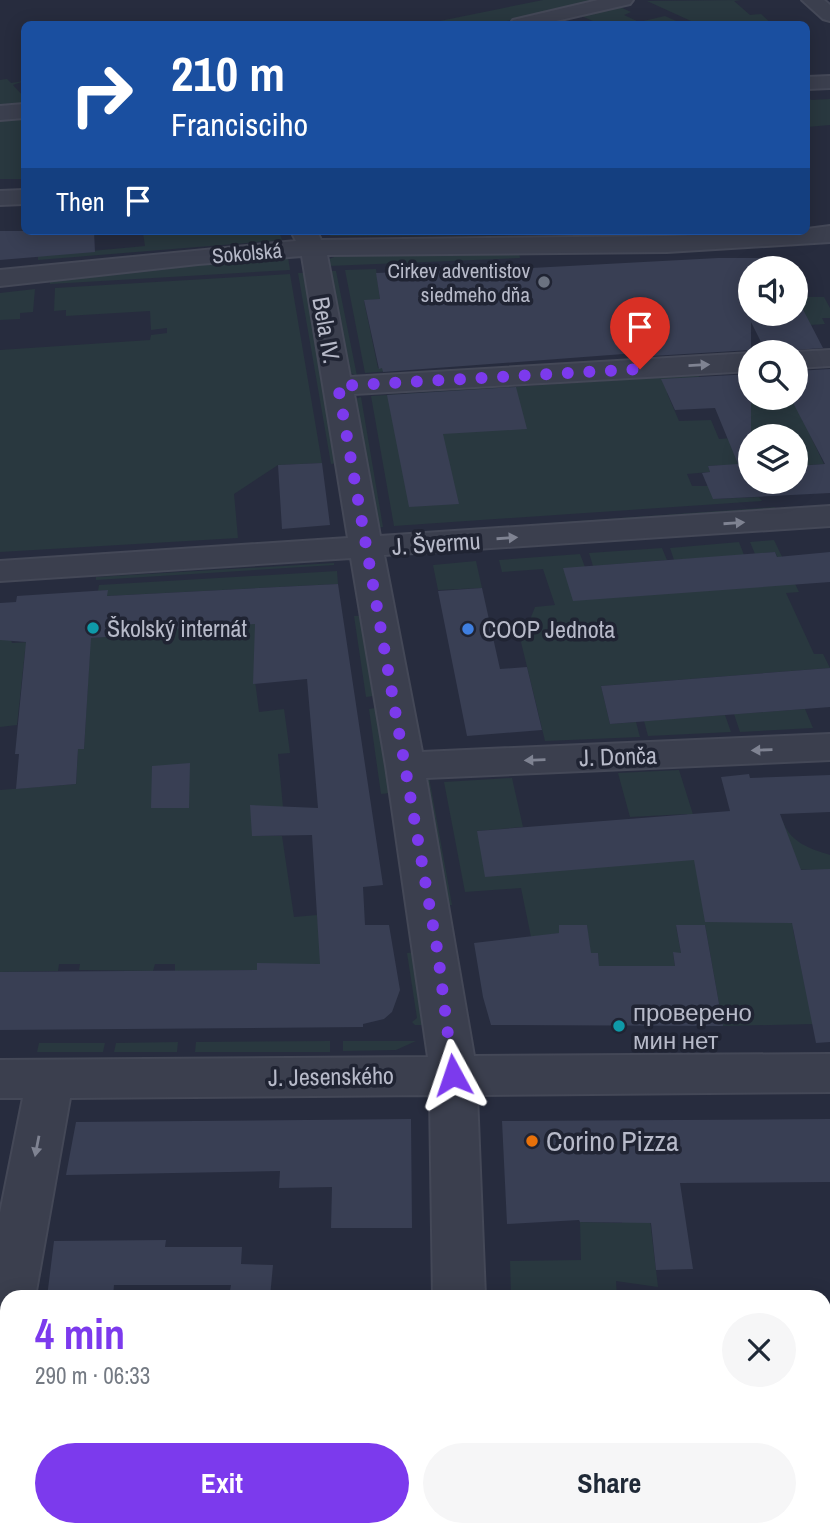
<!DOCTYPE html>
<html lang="en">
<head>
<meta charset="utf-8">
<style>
  body { margin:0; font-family:"Archivo Narrow",sans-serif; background:#f6f6f7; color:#1f2937; height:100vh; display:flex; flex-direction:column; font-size:26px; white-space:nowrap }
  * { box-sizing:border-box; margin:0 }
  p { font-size:23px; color:#747a83 }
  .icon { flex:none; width:38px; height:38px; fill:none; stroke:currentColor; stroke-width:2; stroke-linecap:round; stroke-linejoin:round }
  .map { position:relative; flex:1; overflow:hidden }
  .panel { position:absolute; left:0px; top:1290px; width:831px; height:247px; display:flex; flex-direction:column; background:#fff; border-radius:21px 21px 0 0; box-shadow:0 4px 18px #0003 }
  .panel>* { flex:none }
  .guide { position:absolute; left:21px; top:21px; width:789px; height:214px; border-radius:10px; box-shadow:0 4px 18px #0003; background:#1a4fa0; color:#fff; overflow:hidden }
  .tools { position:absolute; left:738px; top:256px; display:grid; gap:14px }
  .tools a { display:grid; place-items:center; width:70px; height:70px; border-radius:50%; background:#fff; box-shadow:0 4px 18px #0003; font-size:35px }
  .pin { position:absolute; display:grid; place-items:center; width:60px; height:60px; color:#fff; margin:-72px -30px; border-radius:50% 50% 50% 0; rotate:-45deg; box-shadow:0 0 7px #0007 }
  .pin .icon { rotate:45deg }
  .me { position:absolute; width:77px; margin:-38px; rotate:355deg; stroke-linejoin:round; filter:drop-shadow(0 0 5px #0008) }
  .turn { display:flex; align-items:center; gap:24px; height:147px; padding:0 35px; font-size:32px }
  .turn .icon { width:91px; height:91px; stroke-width:2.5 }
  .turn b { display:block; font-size:49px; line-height:60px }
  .then { display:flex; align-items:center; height:66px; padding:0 35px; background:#0003; gap:14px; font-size:26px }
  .round { display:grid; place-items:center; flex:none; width:74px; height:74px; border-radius:37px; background:#f6f6f7 }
  .overview { display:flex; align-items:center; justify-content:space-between; height:119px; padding:0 35px }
  h1 { font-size:42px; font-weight:800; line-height:52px; color:#7c3aed }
  .cta { display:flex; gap:14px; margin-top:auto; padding:14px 35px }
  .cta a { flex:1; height:80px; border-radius:42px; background:#7c3aed; color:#fff; font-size:28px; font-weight:800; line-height:80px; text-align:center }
  .cta a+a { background:#f6f6f7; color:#1f2937 }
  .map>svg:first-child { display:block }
</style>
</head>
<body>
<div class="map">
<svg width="830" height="1535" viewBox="0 0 830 1535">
  <rect width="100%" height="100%" fill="#272c3e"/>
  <path fill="#29383f" d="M543,0H598L494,24H425Z
    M741,0L734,1L750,15L761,14L772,24H599L582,16L620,7L631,12L624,15L639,22L665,16L683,24L691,21L647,1Z
    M7,79L11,83L24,81L13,85L24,97V105L0,107V80Z
    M807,96L811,100L830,99V125L807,127Z
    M24,118V179H0V121Z
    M62,231H279L282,240L38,260V256L145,246L143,233L98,235L60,240Z
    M321,231H540V235L331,236Z
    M519,253L520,258L329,266V259L339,255Z
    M288,257L290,270L50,284V278Z
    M376,269L380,299L364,301L378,368H389L390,371L365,373L345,270Z
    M329,271H336L357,376L349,372Z
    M298,273H304L339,463L331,464Z
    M290,274L322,463L278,465L234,494L238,538L0,552V350L150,340L151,335L167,333V328L151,330L150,311L66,316V310L54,311L55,288Z
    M35,289L33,312L20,313V319L0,320V293Z
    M796,297H824L830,308V318H822L825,324L795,326Z
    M698,375L703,382L667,393L679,421L711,420L719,439L746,437L734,403L781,402L780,397H796L810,435L824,464L796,466V436H751V469L724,471L722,465L708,466L710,472L687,474L692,486H708L714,499L759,497L762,501L394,526L371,396Z
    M361,397L383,527L376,528L355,399Z
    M775,507L776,511L396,537L395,534Z
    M774,540L799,592L786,593L814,654H823L830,668L601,686L610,724L636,722L640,737L545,741L521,642L535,607L555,605L543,569L502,572L499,560L580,554L585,567L790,584L775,552L755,554L750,542Z
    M739,542L744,555L674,560L670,548Z
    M662,548L667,560L593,566L589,553Z
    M476,561L482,588L438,590L433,565Z
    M334,563V565L96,580V577Z
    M337,571L338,584L107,596V590L98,591L99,585Z
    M354,616H361L373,696L366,697Z
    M265,623L254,673L259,712L284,709L290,753L278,754L283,807L252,836H282L294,917L317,915L324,970L257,964V970L175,971V964H155L153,971L79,970L80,964H59L58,971L0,972V790L76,784L78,749H84L90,647L69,639L105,637L106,633Z
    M0,640H11L12,643L48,641L25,651L17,725L0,727Z
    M376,708L390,793L381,794L369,709Z
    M805,709L813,728L740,732L734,714Z
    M725,715L731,732L648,736L644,721Z
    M679,770L709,865L797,927L793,929L813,1024L723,1026L705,925L676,926L681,953H673L675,966H599L598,953H590L587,925H559V933L531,937L521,888L465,892L444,782L512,778L523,827L477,831L701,859L687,814L630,817L618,773Z
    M429,777L452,905L445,906L424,780Z
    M783,822C791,843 811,849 830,855V870L759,869Z
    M416,952L427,1025H415L412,1022L417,1018L407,953Z
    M330,1041V1052H195L196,1042Z
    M343,1041H416L396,1050L343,1051Z
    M178,1042L177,1052H114L116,1043Z
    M39,1043H105L103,1052H37Z
    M642,1153L658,1287L616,1281L617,1297L511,1296L510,1261L581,1260L580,1222L622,1223L614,1154Z
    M824,1354L830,1356V1535H751L750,1530H824Z
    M87,1530H413V1535H86Z"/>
  <path fill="#393f54" d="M0,231H94L95,252L0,260Z
    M718,258H777L782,268H751V313H796V296L823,348L766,352L751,322V350L652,356L650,352L383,372L382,368L379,369L364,300L380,299L376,273L401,272V268L435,266H467L468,270H493Z
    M830,369V493L713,499L702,473L710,472L708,466L738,464L715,408L675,410L661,379L751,374V481H796V466L825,464L790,397H796V371Z
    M516,387L527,429L443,434L459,504L409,507L387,395Z
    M322,463L330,525L282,529L278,465Z
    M775,552L777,557L830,552V582L573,601L563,568Z
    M338,584L383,885L363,887L365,925H389L400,990L392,1012L384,1019L363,1024V1027L0,1030V972L257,970V963L320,964L312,835L252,836L250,805L318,808L307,679L253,684L255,624L106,633V637L91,638L84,749H78L76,784L16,789L19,754H15L26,642L0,640V603L16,602L17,596L108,590L107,596Z
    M482,588L500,669L527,667L542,730L467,736L438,591Z
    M830,668V707L636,722L610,724L601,686Z
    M190,763L189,808H151L152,766Z
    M749,774L750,778L830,775V812L780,814L801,870L830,869V1042L816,1043L792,923L705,922L694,860L485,877L477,831L730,811L721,777Z
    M559,925H587L591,953H598L599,966H675L673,952L681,953L676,925H705L723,1026L491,1025L483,997L474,943L559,933Z
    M411,1119L412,1228H331L332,1187L279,1188L280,1171L66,1175L76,1122Z
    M830,1119V1182L680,1183L693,1269L656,1270L651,1223L580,1222L579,1220L507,1224L502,1121Z
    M166,1240L165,1247H242L241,1264L273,1265L270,1297H229L231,1285H114L113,1297H47L54,1241Z"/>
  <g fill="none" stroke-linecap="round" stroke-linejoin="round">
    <g stroke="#444857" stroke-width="4">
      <path id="minor" d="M598,0H633L630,4L543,24H510L513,20Z
        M802,0H824L830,5V21L823,19Z
        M830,76V88L807,89V77Z
        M24,104V118L0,120V106Z
        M24,190V204L0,205V191Z
        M830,226V242L667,252L327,255L350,377L751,353V371L354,394L380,536L830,506V526L384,555L422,752L830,734V760L426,778L474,1056L830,1054V1092L477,1095L485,1297H433L430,1095L70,1098L35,1297H7V1365L0,1368V1213L23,1098H0V1060L428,1057L386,766L351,558L0,581V561L348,538L302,256L198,264L0,286V270L296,241L291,231H317L321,240L667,236L807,231V229Z
        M830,350V366L796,368L795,352Z
        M437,1530H495V1535H437Z"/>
    </g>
    <use href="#minor" fill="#3b3f4e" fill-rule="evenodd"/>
  </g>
  <defs><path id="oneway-solid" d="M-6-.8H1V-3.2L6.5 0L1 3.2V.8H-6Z" transform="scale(1.75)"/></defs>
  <g fill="#7f8392">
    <use href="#oneway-solid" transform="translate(699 365) rotate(-3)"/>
    <use href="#oneway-solid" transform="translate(734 523) rotate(-4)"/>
    <use href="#oneway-solid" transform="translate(507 538) rotate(-4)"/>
    <use href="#oneway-solid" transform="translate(762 750) rotate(178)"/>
    <use href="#oneway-solid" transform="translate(535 760) rotate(178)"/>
    <use href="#oneway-solid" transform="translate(37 1146) rotate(101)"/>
  </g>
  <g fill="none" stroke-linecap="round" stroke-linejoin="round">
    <path stroke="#7c3aed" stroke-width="12" stroke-dasharray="0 21.6" d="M453,1075L438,954L338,386L640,369"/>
  </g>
  <circle fill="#6b7280" stroke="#202433" stroke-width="2.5" cx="544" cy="282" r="7"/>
  <g fill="#0f9aa8" stroke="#202433" stroke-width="2.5">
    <circle cx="93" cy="628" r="7"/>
    <circle cx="619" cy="1026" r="7"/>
  </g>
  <circle fill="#3f7fe0" stroke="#202433" stroke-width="2.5" cx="468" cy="629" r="7"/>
  <circle fill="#e8710a" stroke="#202433" stroke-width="2.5" cx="532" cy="1141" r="7"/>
  <g text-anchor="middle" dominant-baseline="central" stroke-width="7" stroke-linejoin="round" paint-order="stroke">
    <g font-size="21" fill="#b7bac9" stroke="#202433">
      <text transform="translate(247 253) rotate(-5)">Sokolská</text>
    </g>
    <g font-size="21" fill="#b7bac9" stroke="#202433" text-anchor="end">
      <text x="530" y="270">Cirkev adventistov<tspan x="530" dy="24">siedmeho dňa</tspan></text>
    </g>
    <g font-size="24" fill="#b7bac9" stroke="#202433">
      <text transform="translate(327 330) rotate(80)">Bela IV.</text>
      <text transform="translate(436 543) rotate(-4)">J. Švermu</text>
      <text transform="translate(618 756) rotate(-2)">J. Donča</text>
      <text transform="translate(331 1076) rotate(-1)">J. Jesenského</text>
    </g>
    <g font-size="24" fill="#b7bac9" stroke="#202433" text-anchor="start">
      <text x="107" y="628">Školský internát</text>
      <text x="482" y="629">COOP Jednota</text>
      <text x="633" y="1012">проверено<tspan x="633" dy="28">мин нет</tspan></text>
    </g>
    <g font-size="28" fill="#b7bac9" stroke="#202433" text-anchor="start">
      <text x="546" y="1141">Corino Pizza</text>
    </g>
  </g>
</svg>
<div class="tools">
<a><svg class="icon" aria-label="sound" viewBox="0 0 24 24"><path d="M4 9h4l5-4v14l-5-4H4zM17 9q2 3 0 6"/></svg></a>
<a><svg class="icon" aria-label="search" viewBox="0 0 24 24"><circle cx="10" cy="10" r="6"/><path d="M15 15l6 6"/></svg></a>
<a><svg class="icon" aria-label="layers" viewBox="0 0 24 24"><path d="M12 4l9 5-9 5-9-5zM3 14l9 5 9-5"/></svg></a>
</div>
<div class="pin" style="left:640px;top:369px;background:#d93025"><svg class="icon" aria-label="arrive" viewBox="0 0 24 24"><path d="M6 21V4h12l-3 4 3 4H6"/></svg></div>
<svg class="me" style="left:453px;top:1075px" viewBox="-20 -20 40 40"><path d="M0-17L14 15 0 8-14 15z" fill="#7c3aed" stroke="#fff" stroke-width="4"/></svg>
<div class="guide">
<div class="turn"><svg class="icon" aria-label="right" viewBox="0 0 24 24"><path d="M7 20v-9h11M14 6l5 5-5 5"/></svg><div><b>210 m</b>Francisciho</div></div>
<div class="then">Then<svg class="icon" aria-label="arrive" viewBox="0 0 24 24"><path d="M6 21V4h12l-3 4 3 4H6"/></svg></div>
</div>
<section class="panel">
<div class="overview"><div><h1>4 min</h1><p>290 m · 06:33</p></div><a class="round"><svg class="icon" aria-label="close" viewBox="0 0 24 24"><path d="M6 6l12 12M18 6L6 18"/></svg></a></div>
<div class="cta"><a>Exit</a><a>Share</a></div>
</section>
</div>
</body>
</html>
